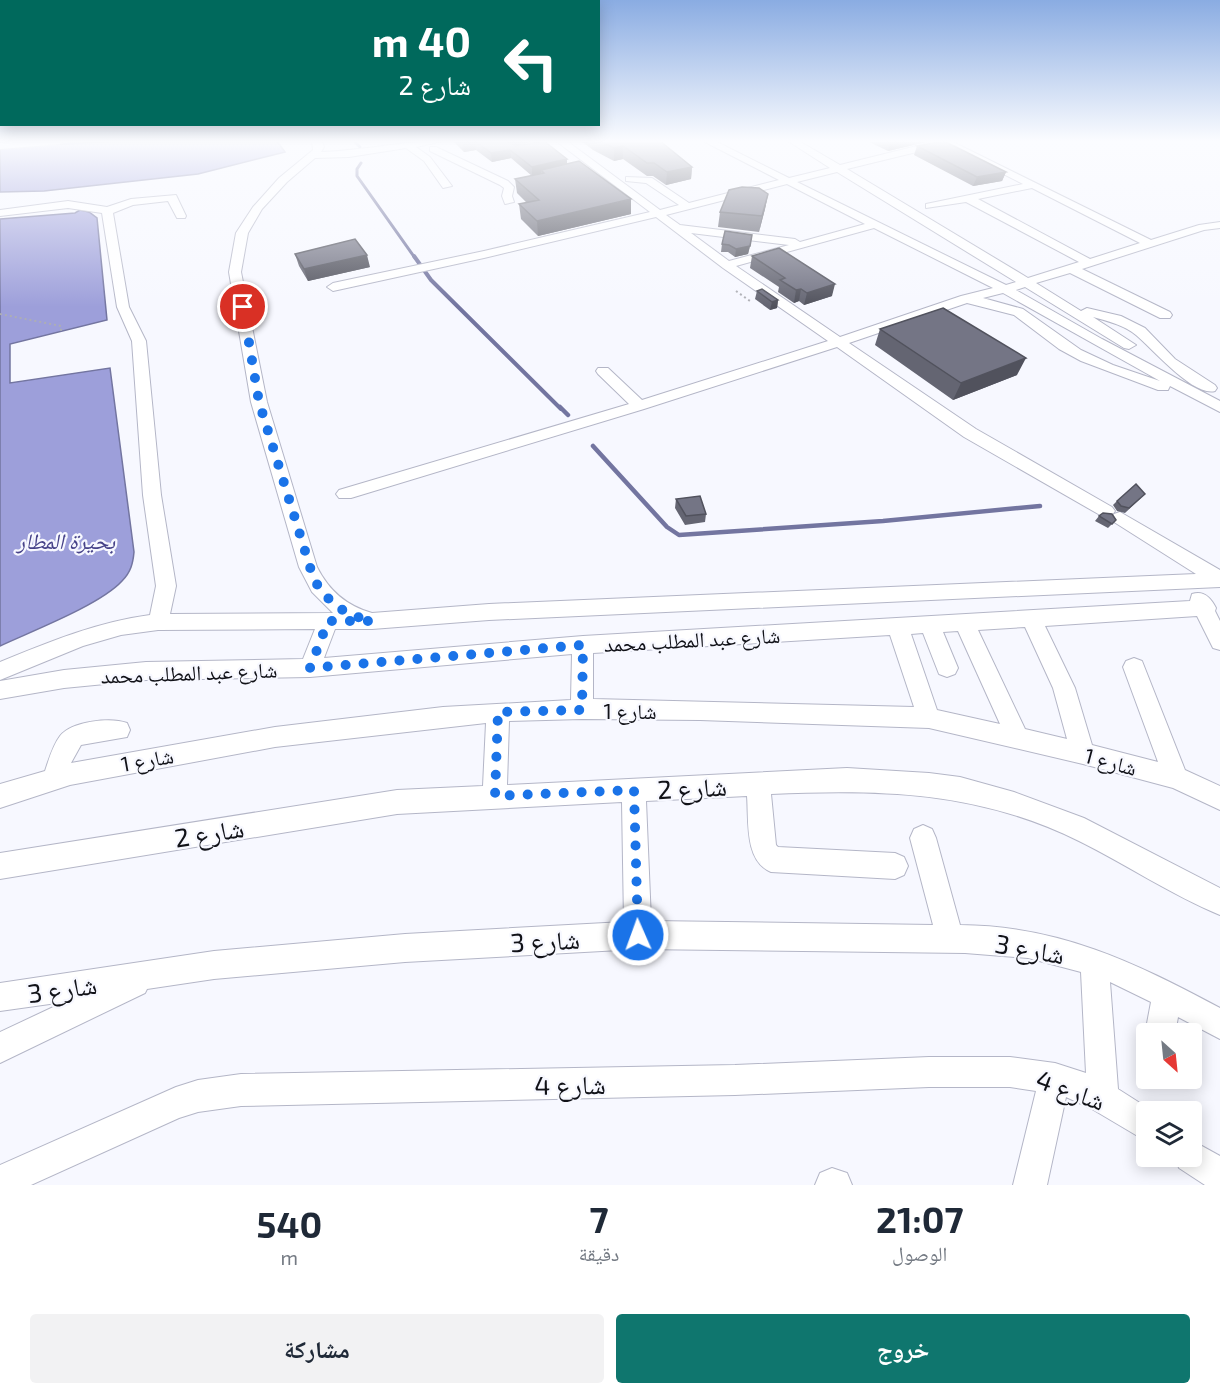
<!DOCTYPE html>
<html lang="ar">
<head>
<meta charset="utf-8">
<style>
  body { margin:0; font-family:"Exo 2","Noto Naskh Arabic",sans-serif; background:#f2f2f3; color:#1f2937; direction:rtl; height:100vh; display:flex; flex-direction:column; font-size:22px; white-space:nowrap }
  * { box-sizing:border-box; margin:0 }
  p { font-size:20px; color:#747a83 }
  .icon { flex:none; width:33px; height:33px; fill:none; stroke:currentColor; stroke-width:2; stroke-linecap:round; stroke-linejoin:round }
  .map { position:relative; height:1185px; overflow:hidden; direction:ltr }
  .drawer { display:flex; flex-direction:column; background:#fff; flex:1 }
  .drawer>* { flex:none }
  .banner { position:absolute; left:0px; top:0px; width:600px; height:126px; box-shadow:0 3px 15px #0003; direction:rtl; background:#00695c; color:#fff; overflow:hidden }
  .needle { width:39px; rotate:153deg }
  .buttons { position:absolute; left:1136px; top:1023px; display:grid; gap:12px }
  .buttons a { display:grid; place-items:center; width:66px; height:66px; border-radius:6px; background:#fff; box-shadow:0 3px 15px #0003; font-size:30px }
  .pin { position:absolute; display:grid; place-items:center; width:51px; height:51px; color:#fff; margin:-26px; border:3px solid #fff; border-radius:50%; box-shadow:0 2px 6px #0007 }
  .me { position:absolute; width:66px; margin:-33px; rotate:358deg; stroke-linejoin:round; filter:drop-shadow(0 0 4px #0008) }
  .turn { display:flex; align-items:center; gap:21px; height:126px; padding:0 30px; font-size:27px }
  .turn .icon { width:78px; height:78px; stroke-width:2.5 }
  .turn b { display:block; font-size:42px; line-height:51px }
  .eta { display:flex; justify-content:space-evenly; align-items:center; height:102px; text-align:center }
  .eta b { font-size:36px; font-weight:700; line-height:42px }
  .action { display:flex; gap:12px; margin-top:auto; padding:12px 30px }
  .action a { flex:1; height:69px; border-radius:6px; background:#0f766e; color:#fff; font-size:24px; font-weight:700; line-height:69px; text-align:center }
  .action a+a { background:#f2f2f3; color:#1f2937 }
  .map>svg:first-child { display:block }
</style>
</head>
<body>
<div class="map">
<svg width="1220" height="1185" viewBox="0 0 1220 1185">
  <rect width="100%" height="100%" fill="#f7f8ff"/>
  <path fill="#9d9fda" stroke="#7375a0" stroke-width="1.5" d="M122,141H277L285,152L198,174L44,191L0,192V147Z
    M80,210L89,212L97,218L107,320L10,344V383L110,368L134,552C133,563 131,572 122,581C100,605 32,631 0,646V219L75,213Z"/>
  <g fill="none" stroke-linecap="round" stroke-linejoin="round">
    <path stroke="#7375a0" stroke-width="3" d="M354,141L360,147
      M361,163L357,169V176L415,258"/>
    <path stroke="#7375a0" stroke-width="4" d="M414,256L431,280L561,409"/>
    <path stroke="#7375a0" stroke-width="4.5" d="M560,407L568,415
      M593,446L667,527L679,535L883,521L1040,506"/>
    <g stroke="#b4b6c7" stroke-width="2">
      <path id="minor" d="M27,141H64L59,144L0,149V143Z
        M312,141H322L324,147L321,152C362,151 402,141 443,141L416,147L430,157L452,186L443,188L424,161L406,148L349,157L315,158L287,182L262,209L248,233L241,272L267,402L317,567C329,591 347,606 372,613L489,604L1196,574L1114,522L1111,518L1114,514L1120,512L1220,570V587L489,620L372,629H335L324,658L583,636L1190,601L1192,594C1204,590 1211,598 1216,608L1215,611L1220,621V650L1213,648L1197,616L1045,626L1075,688L1092,745L1158,762L1123,667L1126,661L1134,658L1142,661L1185,770L1220,786V810L1173,788L1083,764L929,728L700,720L582,719L509,721L507,785L847,768L929,773L960,777L1014,792L1084,818L1220,888V915C1171,895 1126,864 1079,841C978,791 880,789 771,794L776,845L778,847L895,853L904,857L908,866L904,875L895,879L771,872C744,861 749,820 747,796L646,801L651,921L933,925L910,838L914,829L923,825L932,829L936,838L960,925C1060,926 1134,962 1220,1008V1039L1178,1017L1175,1034H1146V1036L1145,1034L1151,1002L1110,982L1118,1089L1154,1112H1146V1141L1092,1109L1066,1097L1047,1185H1013L1036,1091L1010,1087H929L735,1095L241,1106L198,1112L179,1118L31,1185H0V1165L176,1087L198,1080L241,1074L735,1065L929,1057H1010L1055,1063L1086,1073L1081,972L1028,958L965,953L638,949L405,962L214,979L147,989L145,993L0,1063V1032L64,1002L0,1011V983L214,951L405,934L624,922L622,802L397,814L0,879V853L397,790L483,786L486,723L275,747L70,785L0,808V784L45,771C49,759 53,745 60,736C72,721 111,717 127,723L130,730L127,737L81,745L71,763L275,727L443,707L571,700L572,654L310,677L146,680L64,688L0,699V681L64,670L146,662L303,659L315,629L158,630L121,635L83,646L0,680V662C49,642 97,622 150,615L156,586L143,495L132,341L117,307L102,213L68,208L0,216V210L68,201L107,207L131,199L176,195L186,216L185,218H177L168,201L133,205L113,213L129,307L146,341L161,495L176,586L170,614L333,613L312,592L299,567L251,402L229,272L236,233L253,207L279,178L313,150ZM1025,627L1053,688L1067,739L1025,729L978,630ZM958,631L1000,724L937,710L911,634L923,633L939,674L947,677L955,674L958,668L943,632ZM890,635L914,707L593,699V653Z
        M556,141H567L660,210L679,205L646,183L626,181V177L652,178L689,203L779,180L703,141H715L789,178L830,168L788,141H799L840,165L933,142L951,141L1151,240L1199,225L1220,222V228L1204,230L1082,269L1170,312L1172,315L1170,318H1160L1070,273L1036,283L1081,311L1087,308L1121,316L1145,328L1175,359L1215,385L1217,388L1215,391C1193,397 1152,348 1136,335C1124,325 1107,321 1093,317L1136,345L1129,349L1124,348L1025,287L1016,290L1102,339L1220,401V412L1170,386L1168,390H1158L1081,361L1059,349L1014,315L967,303L849,343L976,429L1112,507L1115,511L1112,515L1106,517L1100,515L964,437L837,347L644,409L351,498H339L336,494L339,490L629,404L598,374L596,371L598,368H608L642,400L828,341L723,268L656,217L484,258L333,291L327,287L333,283L484,251L650,212ZM950,147L1023,184L926,204V208L966,202L1079,262L1028,278L847,169L933,148ZM837,172L1016,282L1006,285L797,182ZM787,184L865,224L800,242L795,239L680,225L666,215ZM1032,188L1140,243L1090,259L978,199ZM874,228L993,288L961,296L840,337L736,266ZM691,233L789,245L729,261ZM1003,293L1160,381L1113,365L1081,350L1023,309L983,298Z
        M430,147H436L508,181L514,187L512,196L514,202L505,204L502,196L504,188L500,185L430,151Z
        M1191,1140L1220,1156V1185H1205L1179,1168L1175,1156H1191Z
        M832,1168L847,1173L852,1185H815L820,1173Z"/>
    </g>
    <path stroke="#adaeb4" stroke-width="2" stroke-dasharray="2 3" stroke-linecap="butt" d="M736,291L750,301
      M0,314L61,326V331"/>
    <use href="#minor" fill="#fff" fill-rule="evenodd"/>
  </g>
  <path fill="#646572" d="M453,141H534L516,146L567,164L631,214L538,236L521,219L519,204L527,203L517,193L515,179L532,176L511,158L492,162L476,150L464,152Z
    M581,141H660L692,167L691,179L666,185L653,176H647L623,159L614,161L593,150Z
    M867,141H930L888,151Z
    M917,146L1006,172L1002,181L973,186L914,155Z
    M768,194L765,209L759,232L718,227L720,212Z
    M751,243L748,254L735,257L728,252H721L722,244Z
    M295,254L370,267L308,281L299,266Z
    M752,256L832,296L804,305L799,301L794,303L778,292L779,287L750,268Z
    M757,291L778,300L777,308L770,310L755,299Z
    M880,329L1017,375L953,400L875,345Z
    M1141,498L1125,513L1117,511L1113,505L1117,501Z
    M676,499L706,514L705,522L685,525L675,508Z
    M1099,516L1116,520L1108,528L1095,521Z"/>
  <path fill="#51525d" d="M475,141L476,150L464,152L463,143Z
    M509,141H534L510,147L511,158L492,162L491,153Z
    M899,141H930L888,151L890,143Z
    M623,146V159L614,161V148Z
    M567,159V168L541,170V174L532,176V167Z
    M692,167L691,179L666,185L667,172Z
    M1006,172L1002,181L973,186L977,177Z
    M768,194L765,209L759,232L762,216Z
    M631,199V214L538,236L537,221Z
    M752,235L748,254L735,257L736,249Z
    M367,255L370,267L308,281L304,269Z
    M835,284L832,296L804,305L807,293Z
    M801,289L799,301L794,303L796,290Z
    M778,300L777,308L770,310L772,302Z
    M1026,358L1017,375L953,400L961,383Z"/>
  <path fill="#747585" stroke="#51525d" stroke-width="1.5" d="M461,141H509V142L516,146L544,141L567,159L532,167L510,150L491,153L475,141L463,143Z
    M600,141H660L692,167L667,172L654,163H647L623,146L614,148Z
    M886,141H899L890,143Z
    M944,141L1006,172L977,177L917,146Z
    M579,161L631,199L537,221L519,204L539,200L515,179L544,173L541,170Z
    M742,187L759,188L768,194L762,216L720,212L729,190Z
    M725,231L752,235L750,246L736,249L729,245L722,244Z
    M355,239L367,255L304,269L295,254Z
    M779,248L835,284L807,293L801,289L796,290L780,280L785,278L752,256Z
    M762,289L778,300L772,302L757,291Z
    M943,308L1026,358L961,383L880,329Z
    M1136,484L1145,494L1129,508L1121,506L1117,501Z
    M700,496L706,514L686,516L676,499Z
    M1103,513L1112,514L1116,520L1112,524L1099,516Z"/>
  <linearGradient id="sky" x2="0" y2="1"><stop stop-color="#8aace2"/><stop offset="0.46" stop-color="#fbfcff"/><stop offset="1" stop-color="#fbfcff" stop-opacity="0"/></linearGradient>
  <rect width="1220" height="307" fill="url(#sky)"/>
  <g fill="none" stroke-linecap="round" stroke-linejoin="round">
    <path stroke="#1a73e8" stroke-width="10" stroke-dasharray="0 18" d="M243,307L259,402L314,580C331,605 343,614 372,621H328L310,668L583,645L582,710L498,712L495,796L634,790L638,935"/>
  </g>
  <g text-anchor="middle" dominant-baseline="central" stroke-width="4.5" stroke-linejoin="round" paint-order="stroke">
    <g font-size="21" fill="#111218" stroke="#f7f8ff">
      <text transform="translate(692 639) rotate(-3)">شارع عبد المطلب محمد</text>
      <text transform="translate(189 672) rotate(-2)">شارع عبد المطلب محمد</text>
      <text x="630" y="710">شارع 1</text>
      <text transform="translate(147 759) rotate(-10)">شارع 1</text>
      <text transform="translate(1111 761) rotate(15)">شارع 1</text>
    </g>
    <g font-size="22" font-style="italic" fill="#464289" stroke="#f7f8ff">
      <text x="66" y="540">بحيرة المطار</text>
    </g>
    <g font-size="26" fill="#111218" stroke="#f7f8ff">
      <text transform="translate(692 787) rotate(-3)">شارع 2</text>
      <text transform="translate(209 832) rotate(-9)">شارع 2</text>
      <text transform="translate(545 940) rotate(-3)">شارع 3</text>
      <text transform="translate(1030 948) rotate(10)">شارع 3</text>
      <text transform="translate(62 988) rotate(-8)">شارع 3</text>
      <text transform="translate(570 1084) rotate(-1)">شارع 4</text>
      <text transform="translate(1071 1089) rotate(20)">شارع 4</text>
    </g>
  </g>
</svg>
<div class="buttons">
<a><svg class="needle" viewBox="-14 -14 28 28"><path d="M0-13l5 13h-10z" fill="#e53935"/><path d="M0 13l5-13h-10z" fill="#747a83"/></svg></a>
<a><svg class="icon" aria-label="layers" viewBox="0 0 24 24"><path d="M12 4l9 5-9 5-9-5zM3 14l9 5 9-5"/></svg></a>
</div>
<div class="pin" style="left:243px;top:307px;background:#d93025"><svg class="icon" aria-label="arrive" viewBox="0 0 24 24"><path d="M6 21V4h12l-3 4 3 4H6"/></svg></div>
<svg class="me" style="left:638px;top:935px" viewBox="-20 -20 40 40"><circle r="17" fill="#1a73e8" stroke="#fff" stroke-width="3"/><path d="M0-11L8 9 0 5-8 9z" fill="#fff"/></svg>
<div class="banner">
<div class="turn"><svg class="icon" aria-label="left" viewBox="0 0 24 24"><path d="M17 20v-9H6M10 6l-5 5 5 5"/></svg><div><b>40 m</b>شارع 2</div></div>
</div>
</div>
<section class="drawer">
<div class="eta">
<div><b>21:07</b><p>الوصول</p></div>
<div><b>7</b><p>دقيقة</p></div>
<div><b>540</b><p>m</p></div>
</div>
<div class="action"><a>خروج</a><a>مشاركة</a></div>
</section>
</body>
</html>
